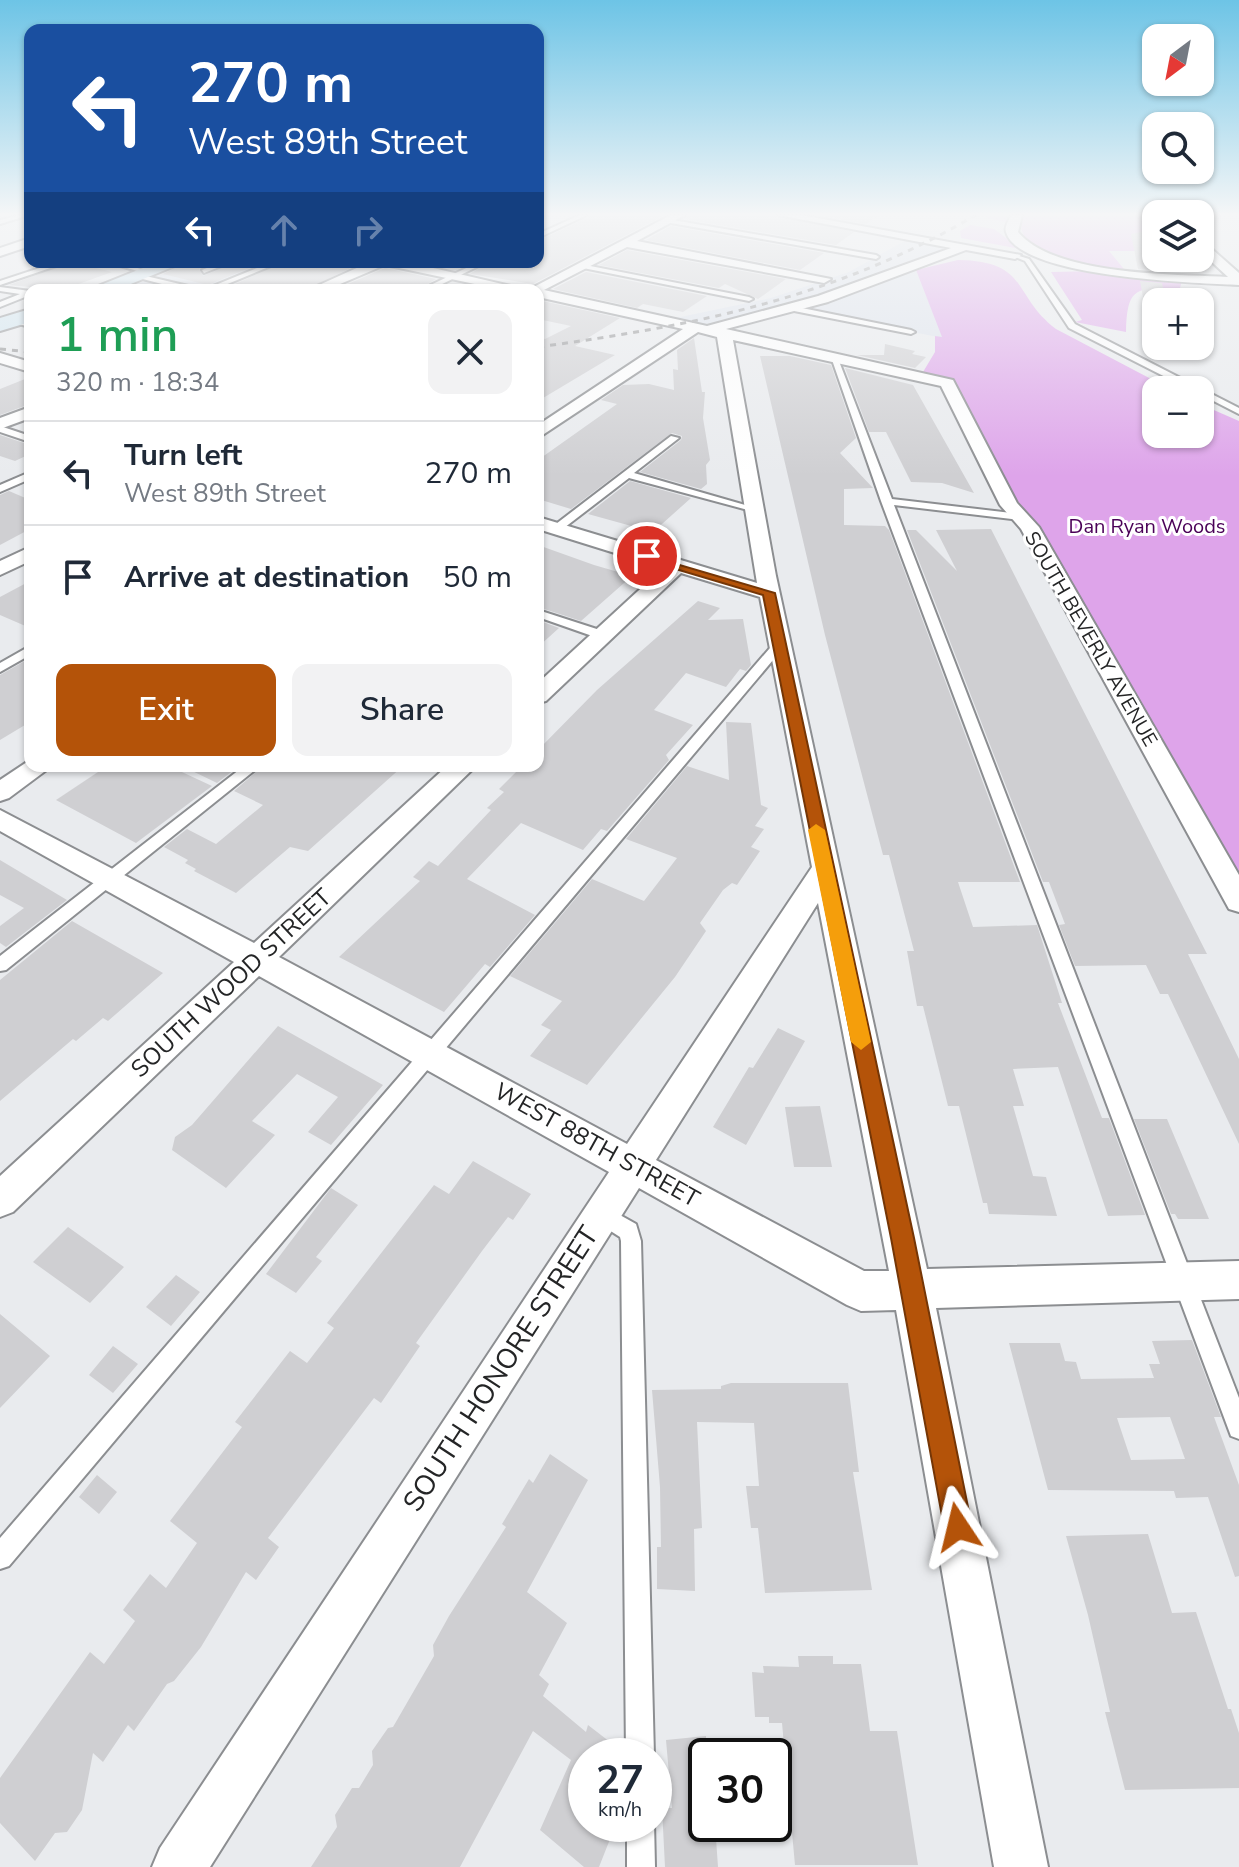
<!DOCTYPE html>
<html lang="en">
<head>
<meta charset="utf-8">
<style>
  body { margin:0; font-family:"Nunito Sans",sans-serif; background:#f2f2f3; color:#1f2937; height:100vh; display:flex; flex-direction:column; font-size:30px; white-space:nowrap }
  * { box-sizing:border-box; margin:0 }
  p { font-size:26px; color:#747a83 }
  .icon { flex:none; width:44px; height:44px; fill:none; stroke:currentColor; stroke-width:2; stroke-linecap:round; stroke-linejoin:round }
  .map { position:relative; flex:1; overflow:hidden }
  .panel { position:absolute; left:24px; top:284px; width:520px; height:488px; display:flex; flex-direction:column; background:#fff; border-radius:16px; box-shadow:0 2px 6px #0004 }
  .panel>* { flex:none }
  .top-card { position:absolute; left:24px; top:24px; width:520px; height:244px; border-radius:16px; box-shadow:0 2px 6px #0004; background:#1a4fa0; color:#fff; overflow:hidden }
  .needle { width:52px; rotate:212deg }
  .controls { position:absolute; left:1142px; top:24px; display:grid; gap:16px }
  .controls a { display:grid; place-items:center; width:72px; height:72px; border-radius:16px; background:#fff; box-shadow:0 2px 6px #0004; font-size:40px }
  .speed { position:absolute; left:568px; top:1738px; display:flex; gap:16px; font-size:40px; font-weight:700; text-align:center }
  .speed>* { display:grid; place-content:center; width:104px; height:104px; border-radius:50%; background:#fff; box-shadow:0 2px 6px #0004; line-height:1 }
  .speed small { font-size:20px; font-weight:400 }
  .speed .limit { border:4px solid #111; border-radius:12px; background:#fff; color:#111 }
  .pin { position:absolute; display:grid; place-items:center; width:68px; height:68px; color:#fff; margin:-34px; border:4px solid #fff; border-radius:50%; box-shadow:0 2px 8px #0007 }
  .me { position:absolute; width:88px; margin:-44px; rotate:350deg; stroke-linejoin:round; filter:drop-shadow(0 0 6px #0008) }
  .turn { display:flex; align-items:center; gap:28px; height:168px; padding:0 32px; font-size:36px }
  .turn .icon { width:104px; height:104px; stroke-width:2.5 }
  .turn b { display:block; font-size:56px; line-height:68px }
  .lanes { display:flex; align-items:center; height:76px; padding:0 32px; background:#0003; justify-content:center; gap:40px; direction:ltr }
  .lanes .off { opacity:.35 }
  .round { display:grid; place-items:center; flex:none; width:84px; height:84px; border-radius:16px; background:#f2f2f3 }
  .summary { display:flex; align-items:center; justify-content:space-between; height:136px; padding:0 32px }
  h1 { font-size:48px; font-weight:600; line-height:60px; color:#1e9e55 }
  .cta { display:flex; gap:16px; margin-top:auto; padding:16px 32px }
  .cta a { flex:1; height:92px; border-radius:16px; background:#b45309; color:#fff; font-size:32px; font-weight:600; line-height:92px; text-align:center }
  .cta a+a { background:#f2f2f3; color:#1f2937 }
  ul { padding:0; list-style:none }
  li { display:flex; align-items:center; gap:24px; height:104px; padding:0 32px; border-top:2px solid #e0e1e3 }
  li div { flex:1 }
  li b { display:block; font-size:30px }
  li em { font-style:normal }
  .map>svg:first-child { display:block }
</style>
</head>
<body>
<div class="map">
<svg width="1239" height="1867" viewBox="0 0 1239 1867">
  <rect width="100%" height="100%" fill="#e9ebee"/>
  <path fill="#dce2ec" d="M910,238L944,248L878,276L774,309L703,325L671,319L771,298L849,272Z
    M196,262H278L207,290H120Z
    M915,268L943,338L801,310L874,286Z"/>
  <path fill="#e6b3f0" d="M991,215H1156V251H1109L1124,269C1092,264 1025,268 1021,225L986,218Z
    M970,225L994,229L1021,249L961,238L960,231Z"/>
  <path fill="#dea4ea" d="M958,260C1030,261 1012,296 1056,329L1172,390H1156V434H1200V404L1239,421V875L1042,530L1014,498L955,381L923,372L935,352V336L942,337L916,270Z
    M1098,271L1182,280L1180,288C1137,288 1127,285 1126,332L1075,322L1082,320L1051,272Z"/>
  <path fill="#cfcfd2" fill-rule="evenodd" d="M593,215H665L533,284L470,274L490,262H538V241Z
    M688,215H775L854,232L836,245L684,219Z
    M816,215H879L866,224Z
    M671,226L824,253L800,270L646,240Z
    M1149,230L1159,271L1138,269L1131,234Z
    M627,250L786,279L758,299L725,284L719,288L599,265Z
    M71,262L112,272L62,290L9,285Z
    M188,262L203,266L199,269L203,276L225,267L217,262H264L208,285L163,274Z
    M284,262H363L305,290L224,289Z
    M385,268L436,279L417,290H334Z
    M586,272L707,296L683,312L643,304L637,308L553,289Z
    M1140,281L1162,283L1166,302H1144Z
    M538,300L620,318L575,346L615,355L538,401V337L545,339L571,326L538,319Z
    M694,338L702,392H705L703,418L710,460L706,465L707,484L701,489L640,472L681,440L682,436L672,433L571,509L538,499V460L617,404L601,400L623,385L649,384L674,390L673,369L678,370L677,350Z
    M885,344L915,351L912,354L926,357L915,368L857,355H884Z
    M760,356H790L831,365L856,438L840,453L873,488L844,489V525L885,526L889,530L1020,882H958L973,927L1037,925L1062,1003H1058L1102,1118H1109L1145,1215L1108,1216L1058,1067L1013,1069L1024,1106H1013L1033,1176L1046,1177L1057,1216L989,1214L987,1203H983L959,1106H948L923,1006H917L907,951H914L889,855H883L825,635Z
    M845,368L913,385L974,493L942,483L911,482L886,432H869Z
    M30,377V404L0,415V389Z
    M0,435L30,445V454L15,461L0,456Z
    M630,481L691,498L653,532L588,514Z
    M9,491L30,500V529L0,545V495Z
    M991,529L1207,954H1188L1239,1059V1144L1168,994H1160L1146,965L1075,966L1059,925L1065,924L1049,882H1043L907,530H916L957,571L936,530Z
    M538,545L594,565L632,576L581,621L538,607Z
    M30,581V628L0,615V597Z
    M698,601L720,608L708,620L743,619L751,665L746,671L740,669L726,687L686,673L654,710L693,725L666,755L669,760L607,831L601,829L583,850L521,823L467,879L535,915L490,967L485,964L444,1012L339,957L420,881L413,877L429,861L438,866L491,810L487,808L504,792L499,789L522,766H538V750L597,690Z
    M538,620L559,628L538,647Z
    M30,658V722L0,740V675Z
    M726,722L751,723L761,805L768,808L755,826L764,829L751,847L760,851L737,885L732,883L723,890L700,923L706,931L675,977L587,1085L530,1056L551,1030L541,1025L562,1001L510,976L592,879L644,901L677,858L626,839L687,766L729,780Z
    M107,766H169L212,786L136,843L56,800Z
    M182,766H239L217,783Z
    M263,766H403L308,851L290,847L236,893L194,871L196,869L185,863L188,860L164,847L187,829L216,844L263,805L234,791Z
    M0,860L67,900L6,947L0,943V926L24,908L0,895Z
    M72,921L163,973L108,1021L103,1018L76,1041L73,1039L0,1101V980Z
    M278,1026L383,1085L331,1145L308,1132L338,1097L297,1074L252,1121L275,1135L226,1188L172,1150L175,1137L192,1125Z
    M778,1028L805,1041L746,1145L713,1127L749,1067L753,1068Z
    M820,1106L832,1167H794L785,1107Z
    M1134,1119H1167L1209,1219H1178L1175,1214H1171Z
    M473,1161L531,1194L513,1220L508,1217L482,1251L416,1343L420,1346L381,1403L374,1398L268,1538L279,1547L256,1580L246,1572L201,1647L174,1681L167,1684L134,1731L128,1725L103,1762L93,1753L82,1810L67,1832L55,1833L35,1861L0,1823V1778L90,1652L104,1664L135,1621L123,1610L150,1574L166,1588L197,1543L170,1521L242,1427L235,1422L290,1351L307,1363L334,1328L327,1323L434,1185L449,1194Z
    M331,1188L358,1205L316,1257L322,1261L296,1293L266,1274Z
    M68,1227L124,1267L90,1303L33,1262Z
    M176,1275L200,1292L171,1326L146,1307Z
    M0,1314L50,1356L0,1408Z
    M1192,1340L1221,1417H1214L1239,1485V1576L1235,1577L1208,1497L1176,1498L1174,1491L1048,1490L1009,1343H1060L1065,1361L1076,1362L1081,1379L1154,1378L1149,1364H1160L1152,1341ZM1170,1417L1185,1459L1131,1460L1117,1418Z
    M113,1346L138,1364L113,1393L89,1375Z
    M731,1383H848L859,1472H853L872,1590L765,1593L758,1528H751L746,1486H759L754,1423L697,1422L702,1528L694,1529L695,1591L657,1589V1547H661L660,1487L652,1390L721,1389V1386Z
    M550,1454L588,1480L527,1592L567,1623L539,1675L549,1684L543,1696L586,1732L588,1725L623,1752V1756H586V1824H616L599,1867H584L540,1830L571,1760L533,1731L460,1867H311L337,1827L335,1815L352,1788H359L373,1765L372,1751L388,1728L393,1727L434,1656L433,1645L449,1616L506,1527L502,1524L529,1479L533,1483Z
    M97,1475L117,1492L99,1514L79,1497Z
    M1148,1534L1172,1613L1196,1612L1228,1709H1231L1239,1733V1788L1125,1790L1105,1712H1110L1088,1615L1066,1536Z
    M798,1656H833V1664H861L870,1731H897L918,1865H795L782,1723H769V1717H755L752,1672L764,1673L763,1666L799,1667Z
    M706,1736V1824H715L718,1867H665L662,1808H672L666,1740Z"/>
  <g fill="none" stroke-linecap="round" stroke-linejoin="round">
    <g stroke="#8c8e91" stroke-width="4">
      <path id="service" d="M20,215H29L0,224V220Z
        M580,215H587L538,238V234Z
        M667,219L876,255L879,257L876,259L665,222Z
        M1013,254L1029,259L1075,324L1239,408V414L1200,394V390H1191L1069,328L1025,261L1013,256Z
        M58,262H68L0,285V281Z
        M106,262H117L151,272L148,274Z
        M200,262L222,266L204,273L202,270L212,266Z
        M272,262H281L213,290H203Z
        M479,262H487L430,290H420Z
        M580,264L749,297L753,299L749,301L578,267Z
        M137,274L197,288L198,290H185L135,277Z
        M0,287L30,291V295L0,307V302L20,294L0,291Z
        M792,306L911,330L915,332L911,334L789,310Z
        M14,318L30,323V327L11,322Z
        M830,354L837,356L892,499L1020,514L1025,517L1020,520L894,505L1239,1398V1439L1231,1436L1228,1428L881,501Z
        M0,426L30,436V442L0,432Z
        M671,436L679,438L634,473L759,509V513L629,478L560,531H552V527Z
        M30,472V479L0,492V485Z
        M538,610L606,632L608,635L606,638H598L538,617Z
        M780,640L786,644L784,647L9,1566L0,1569V1538L776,641Z
        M30,646V655L0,672V663Z
        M244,766H260L6,970L0,971V956Z
        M602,1205L636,1224L641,1241L654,1756H626L621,1241L620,1237L595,1221L592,1214L595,1207Z
        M654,1821L655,1867H627V1824H654Z"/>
    </g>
    <g stroke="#8c8e91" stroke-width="4">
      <path id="minor" d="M671,215H685L637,241L831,279L824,283L627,247L544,290L707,326L818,296L951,248L778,215H801L1021,255L1015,259L966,250L828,302L726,329L953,380L1017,503L1039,527L1239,875V912L1229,909L1021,529L1000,505L941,386L733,340L776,576L927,1269L1239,1261V1299L936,1308L1048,1867H994L896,1310L861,1311L847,1305L639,1188L210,1867H152L160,1848L609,1172L259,976L13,1212L0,1217V1176L234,962L0,831V810L254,943L447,766H476L279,957L627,1144L812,867L760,597L681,573L546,701L538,703V683L663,568L538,529V517L757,583L717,337L698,332L538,438V425L683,329L538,297V290H503L385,265L326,290H308L370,262H407L528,290ZM818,903L889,1271H864L656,1160Z
        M1011,215H1022L1018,232C1055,276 1173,274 1228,277L1200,251V241L1204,242L1239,273V285C1198,283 1019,278 1006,232C1004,227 1009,220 1011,215Z
        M30,238V246L0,256V248Z
        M0,353L30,362V372L0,363Z
        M30,407V418L0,429V418Z
        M30,547V561L0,575V561Z
        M30,760V766H52L9,798L0,801V780Z"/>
    </g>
    <g stroke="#8c8e91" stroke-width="4">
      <path id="secondary" d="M158,262H185L116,290H88Z
        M30,309V322L0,331V318Z"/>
    </g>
    <use href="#service" fill="#fff" fill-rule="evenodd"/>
    <use href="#minor" fill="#fff" fill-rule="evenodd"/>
    <use href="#secondary" fill="#cee4ef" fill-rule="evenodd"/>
    <path stroke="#909193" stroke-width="3" stroke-dasharray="6 6" stroke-linecap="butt" d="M538,347C699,325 834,298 976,215
      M0,349L30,352"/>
  </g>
  <linearGradient id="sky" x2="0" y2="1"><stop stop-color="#6dc4e6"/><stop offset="0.45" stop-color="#f5f6f7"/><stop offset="1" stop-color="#f5f6f7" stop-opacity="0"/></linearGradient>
  <rect width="1239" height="476" fill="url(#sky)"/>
  <path fill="#b45309" stroke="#753606" stroke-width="2" d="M642,554L775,593L914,1238L972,1527L968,1537L958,1541L948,1537L944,1527L891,1238L763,595L642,559Z"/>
  <path fill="#f59e0b" d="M816,824L825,830L871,1042L861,1050L851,1042L808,830Z"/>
  <g text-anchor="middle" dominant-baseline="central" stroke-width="6" stroke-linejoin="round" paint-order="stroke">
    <g font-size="20" fill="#4a0057" stroke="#fff">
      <text x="1147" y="526">Dan Ryan Woods</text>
    </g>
    <g font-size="20" fill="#242526" stroke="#fff">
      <text transform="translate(1091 639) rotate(60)">SOUTH BEVERLY AVENUE</text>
    </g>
    <g font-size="24" fill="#242526" stroke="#fff">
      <text transform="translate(231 983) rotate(-43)">SOUTH WOOD STREET</text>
      <text transform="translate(597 1145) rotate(29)">WEST 88TH STREET</text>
    </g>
    <g font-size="28" fill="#242526" stroke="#fff">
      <text transform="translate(501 1369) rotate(-57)">SOUTH HONORE STREET</text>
    </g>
  </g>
</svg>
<div class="controls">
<a><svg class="needle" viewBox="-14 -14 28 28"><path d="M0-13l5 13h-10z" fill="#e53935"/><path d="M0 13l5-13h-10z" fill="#747a83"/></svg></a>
<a><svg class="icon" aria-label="search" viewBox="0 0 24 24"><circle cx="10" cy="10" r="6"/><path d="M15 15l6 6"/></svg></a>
<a><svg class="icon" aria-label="layers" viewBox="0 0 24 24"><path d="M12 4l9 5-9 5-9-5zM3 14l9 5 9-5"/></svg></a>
<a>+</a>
<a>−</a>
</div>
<div class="speed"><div>27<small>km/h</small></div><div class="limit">30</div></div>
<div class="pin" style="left:647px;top:556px;background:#d93025"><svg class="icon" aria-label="arrive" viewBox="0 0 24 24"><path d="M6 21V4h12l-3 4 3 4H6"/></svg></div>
<svg class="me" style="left:958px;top:1527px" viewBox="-20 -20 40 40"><path d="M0-17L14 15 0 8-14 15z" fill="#b45309" stroke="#fff" stroke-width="4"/></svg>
<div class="top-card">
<div class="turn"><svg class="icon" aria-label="left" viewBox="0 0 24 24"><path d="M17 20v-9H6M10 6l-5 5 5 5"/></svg><div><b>270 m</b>West 89th Street</div></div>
<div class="lanes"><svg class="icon" aria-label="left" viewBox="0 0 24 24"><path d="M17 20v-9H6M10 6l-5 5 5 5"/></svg><svg class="icon off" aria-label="ahead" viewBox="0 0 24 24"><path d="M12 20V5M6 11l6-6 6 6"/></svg><svg class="icon off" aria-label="right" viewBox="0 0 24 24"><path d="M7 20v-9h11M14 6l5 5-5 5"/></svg></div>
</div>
<section class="panel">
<div class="summary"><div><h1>1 min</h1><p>320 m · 18:34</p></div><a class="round"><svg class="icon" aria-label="close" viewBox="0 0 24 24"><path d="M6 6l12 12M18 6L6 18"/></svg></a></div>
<ul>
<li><svg class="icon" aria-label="left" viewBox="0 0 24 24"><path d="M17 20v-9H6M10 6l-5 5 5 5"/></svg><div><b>Turn left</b><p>West 89th Street</p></div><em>270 m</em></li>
<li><svg class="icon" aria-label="arrive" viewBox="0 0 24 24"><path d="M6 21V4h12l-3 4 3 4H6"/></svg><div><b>Arrive at destination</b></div><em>50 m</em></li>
</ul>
<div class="cta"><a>Exit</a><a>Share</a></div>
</section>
</div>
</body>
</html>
